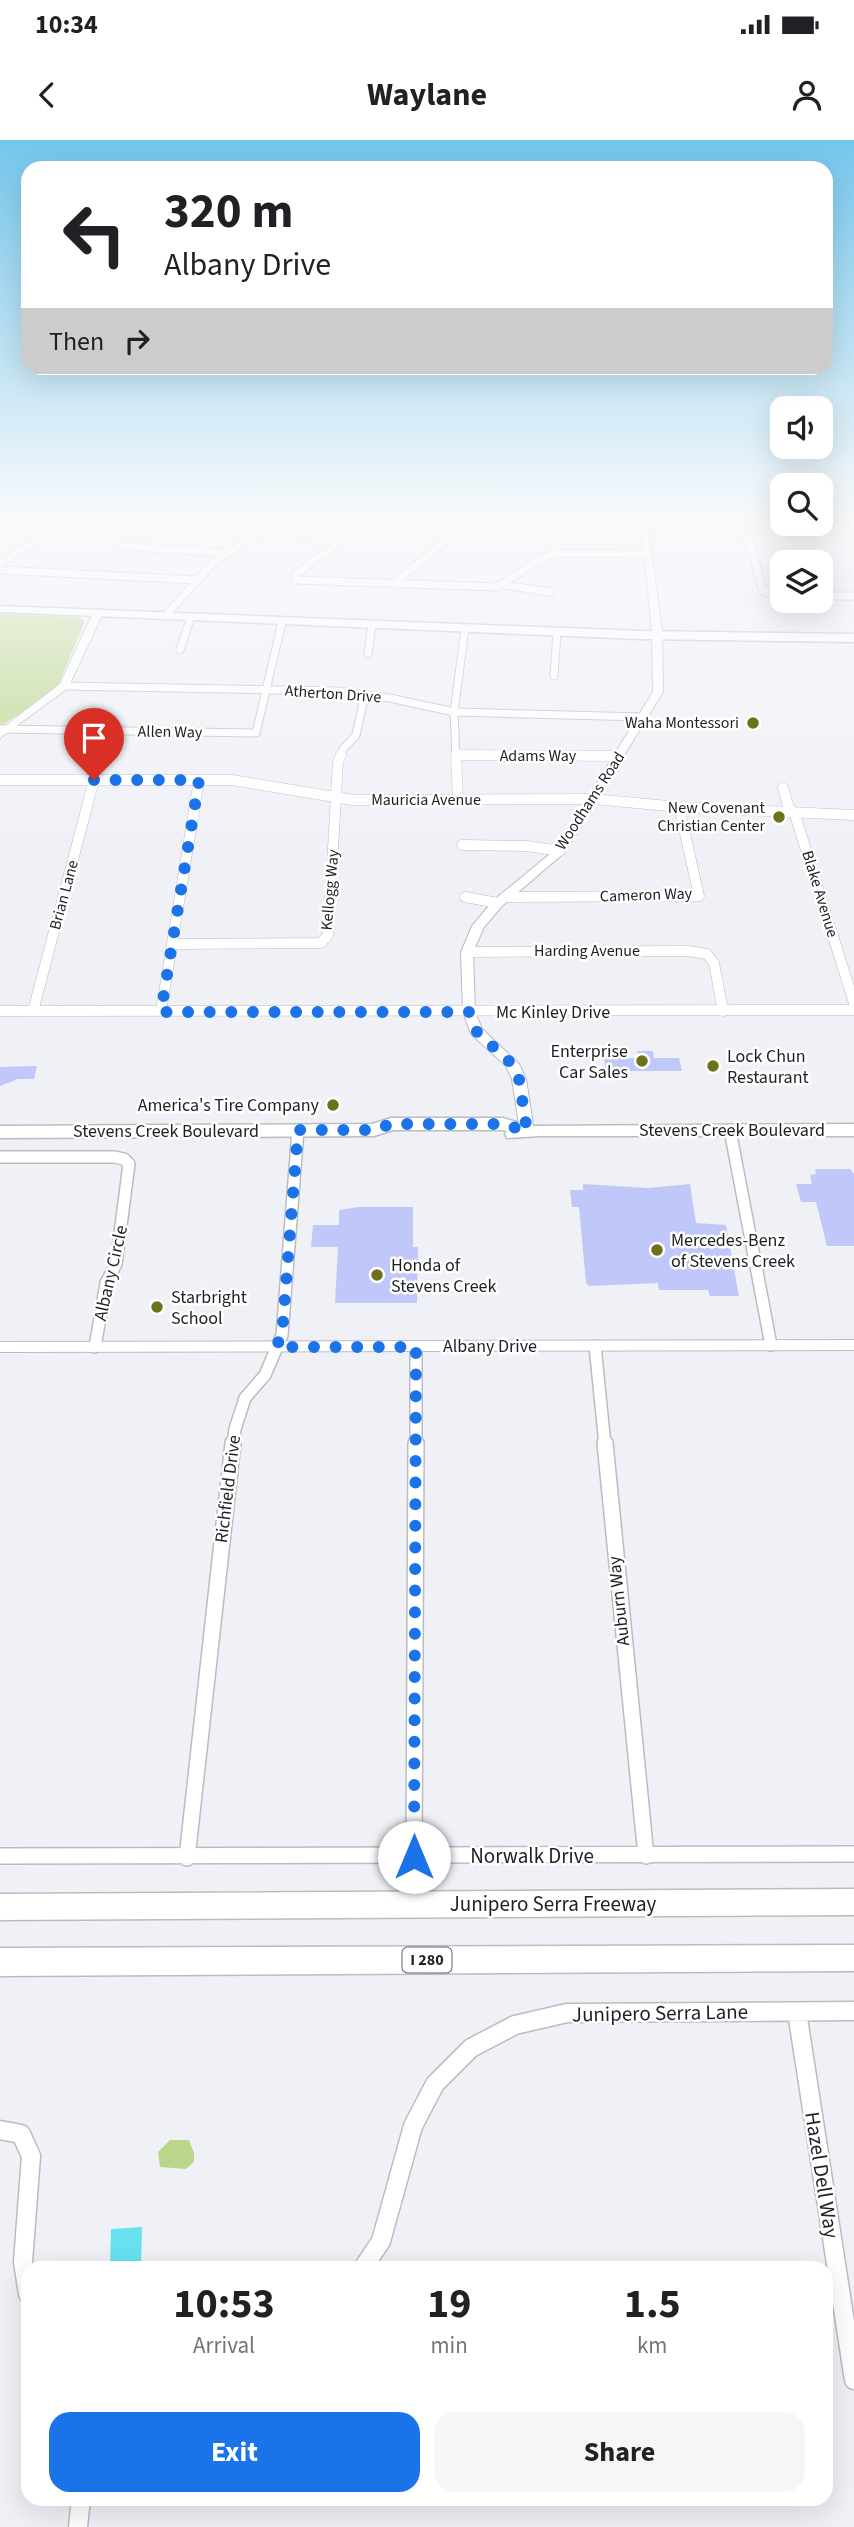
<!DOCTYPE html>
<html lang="en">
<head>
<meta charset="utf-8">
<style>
  body { margin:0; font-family:"Source Sans 3",sans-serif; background:#f6f6f6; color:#202124; height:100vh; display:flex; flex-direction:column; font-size:26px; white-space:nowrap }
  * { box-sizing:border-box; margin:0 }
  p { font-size:23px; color:#757577 }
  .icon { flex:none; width:38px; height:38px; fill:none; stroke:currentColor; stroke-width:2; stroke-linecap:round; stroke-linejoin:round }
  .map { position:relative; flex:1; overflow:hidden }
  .drawer { position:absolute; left:21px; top:2121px; width:812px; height:245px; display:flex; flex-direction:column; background:#fff; border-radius:21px; box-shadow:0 7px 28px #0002 }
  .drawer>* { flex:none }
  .banner { position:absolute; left:21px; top:21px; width:812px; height:214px; border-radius:21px; box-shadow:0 7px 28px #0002; background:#fff; color:#202124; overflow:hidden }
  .controls { position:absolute; left:770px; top:256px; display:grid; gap:14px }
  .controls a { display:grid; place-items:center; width:63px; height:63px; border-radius:14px; background:#fff; box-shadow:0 7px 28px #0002; font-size:35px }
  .pin { position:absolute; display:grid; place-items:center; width:60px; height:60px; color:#fff; margin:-72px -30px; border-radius:50% 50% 50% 0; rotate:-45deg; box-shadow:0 0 7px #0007 }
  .pin .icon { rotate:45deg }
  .me { position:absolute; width:77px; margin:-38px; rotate:0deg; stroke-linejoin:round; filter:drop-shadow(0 0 5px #0008) }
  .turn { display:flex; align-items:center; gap:24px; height:147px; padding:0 28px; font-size:32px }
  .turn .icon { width:91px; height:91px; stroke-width:2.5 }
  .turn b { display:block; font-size:49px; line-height:60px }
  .then { display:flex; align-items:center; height:66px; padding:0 28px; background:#0003; gap:14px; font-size:26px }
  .eta { display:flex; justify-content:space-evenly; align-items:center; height:119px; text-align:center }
  .eta b { font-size:42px; font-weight:700; line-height:49px }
  .primary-button { display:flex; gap:14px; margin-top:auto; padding:14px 28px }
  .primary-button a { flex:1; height:80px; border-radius:21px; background:#1a73e8; color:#fff; font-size:28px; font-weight:700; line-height:80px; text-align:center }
  .primary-button a+a { background:#f6f6f6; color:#202124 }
  .status { display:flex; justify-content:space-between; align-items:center; height:49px; padding:0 35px; background:#fff; direction:ltr }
  .status svg { height:19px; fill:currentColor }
  header { display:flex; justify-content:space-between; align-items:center; height:91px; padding:0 28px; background:#fff; font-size:32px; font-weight:700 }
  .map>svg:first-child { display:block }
</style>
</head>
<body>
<div class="status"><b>10:34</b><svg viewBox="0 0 49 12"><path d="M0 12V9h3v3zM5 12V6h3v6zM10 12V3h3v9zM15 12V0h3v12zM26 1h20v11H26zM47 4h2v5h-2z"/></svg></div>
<header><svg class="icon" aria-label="back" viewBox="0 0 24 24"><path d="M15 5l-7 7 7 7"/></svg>Waylane<svg class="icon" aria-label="person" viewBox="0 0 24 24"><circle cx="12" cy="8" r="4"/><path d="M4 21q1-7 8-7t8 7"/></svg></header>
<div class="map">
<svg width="854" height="2387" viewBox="0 0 854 2387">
  <rect width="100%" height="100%" fill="#f0f1f7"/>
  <path fill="#bbd68b" d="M0,474L77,477L85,481L56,550L2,585H0Z
    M170,2000H189L194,2013V2022L186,2029L160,2027L158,2012Z"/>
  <path fill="#66e2f1" d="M142,2087L141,2128H110L111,2089Z"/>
  <path fill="#bfc8f8" d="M637,911H653L654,918H679L682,931H606L604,919L638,918Z
    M37,926L34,939H18L0,946V927Z
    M815,1029H850L854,1034V1106H827L816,1062H801L796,1044H812L810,1035L816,1034Z
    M583,1044L648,1048L690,1044L696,1083L726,1085L739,1156H710L708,1150H659L658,1143L589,1146L586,1143L579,1067H572L570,1050H583Z
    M358,1067H413V1107H418L417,1163H335L338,1107H311L313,1085H339V1070Z"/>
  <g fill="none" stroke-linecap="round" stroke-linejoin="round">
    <g stroke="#bbbcc2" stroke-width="9">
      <path id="minor-far4" d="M141,372L152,381
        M380,372L296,434L295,440L497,447L539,420L558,413L554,408
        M741,372L736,384L751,406L763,451L782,456
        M237,383L343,400
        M833,387L839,372
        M121,406L225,413
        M558,413L647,414
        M0,423L61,385L106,372
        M0,430L197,440
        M396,445L400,438L482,372
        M505,445L550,452
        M821,456H854
        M165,476L214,422L265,388
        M180,510L191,477
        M368,514L372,485
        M554,536L557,492
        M64,546L337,551L390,558L454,572L643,577
        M0,589L256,593L282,482
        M458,615L619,616
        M340,616L343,609L356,595L365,554
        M456,616L454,572L465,489"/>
    </g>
    <g stroke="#bbbcc2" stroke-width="11">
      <path id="minor-far3" d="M456,615L458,659
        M458,615L619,616
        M0,640H232L353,660L593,659L679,667L854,675
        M783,648L788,665L796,678L854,863
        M462,705L527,706L560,711
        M465,757L498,763
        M505,757L699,756L679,667
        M173,804L321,803L328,795L338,622L341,615
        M467,812L688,811L707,814L714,823L723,871
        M0,871L854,870
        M33,871L94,640
        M161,871L199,640"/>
    </g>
    <g stroke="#bbbcc2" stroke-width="14">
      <path id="minor-far2" d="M730,990L771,1205
        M0,1017H114L124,1019L129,1024L116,1124L106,1143L95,1207
        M595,1206L605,1305
        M233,1305L235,1289L245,1258L265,1235L282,1195L298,990
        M416,1305V1207"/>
    </g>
    <g stroke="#bbbcc2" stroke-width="18">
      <path id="minor-far1" d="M605,1303L646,1716
        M0,1716L854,1714
        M414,1717L416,1303
        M187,1718L233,1303"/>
    </g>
    <g stroke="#bbbcc2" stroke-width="21">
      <path id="minor" d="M797,1872L854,2240
        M0,1990L21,1994L31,2016L23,2122L28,2154
        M363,2128L381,2101L413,1986L435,1944L471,1908L515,1885L567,1873L854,1871
        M78,2387L81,2359"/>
    </g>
    <g stroke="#bbbcc2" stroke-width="2">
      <path id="tertiary" d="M556,372H582L644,380L649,372H657L652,381L854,384V390L648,388L662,490L663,552L564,713L502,766L484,787L473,812L475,872L482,889L519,924L526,939L534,991L527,995L520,991L512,939L506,926L471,894L463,872L461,812L472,786L494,760L556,709L653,552L652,490L641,385Z
        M98,470L103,473L68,548L0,598V590L60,544L93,473Z
        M854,1200V1210L0,1212V1202Z"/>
    </g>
    <g stroke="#bbbcc2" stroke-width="3">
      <path id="secondary" d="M0,466L641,491L854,494V502L641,499L0,472Z"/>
    </g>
    <g stroke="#bbbcc2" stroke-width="3">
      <path id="primary" d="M391,978H503L530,986L854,984V996H541L507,998L505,994L507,991L502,990H393L374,996L0,998V986L372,984Z"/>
    </g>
    <g stroke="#bbbcc2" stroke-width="3">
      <path id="motorway" d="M854,1749V1775L0,1780V1754Z
        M854,1805V1831L0,1836V1808Z"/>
    </g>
    <use href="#minor-far4" stroke="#fff" stroke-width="7"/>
    <use href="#minor-far3" stroke="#fff" stroke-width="10"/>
    <use href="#minor-far2" stroke="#fff" stroke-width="11"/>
    <use href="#minor-far1" stroke="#fff" stroke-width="15"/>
    <use href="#minor" stroke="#fff" stroke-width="18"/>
    <use href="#tertiary" fill="#fff" fill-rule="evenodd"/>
    <use href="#secondary" fill="#fff" fill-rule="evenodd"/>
    <use href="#primary" fill="#fff" fill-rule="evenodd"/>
    <use href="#motorway" fill="#fff" fill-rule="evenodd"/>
  </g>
  <linearGradient id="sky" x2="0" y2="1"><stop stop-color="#74c6ec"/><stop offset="0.53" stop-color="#f8f9fb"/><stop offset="1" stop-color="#f8f9fb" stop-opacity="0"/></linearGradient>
  <rect width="854" height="707" fill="url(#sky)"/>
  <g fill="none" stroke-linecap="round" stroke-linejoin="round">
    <path stroke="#1a73e8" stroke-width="12" stroke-dasharray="0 21.6" d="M94,640H199L161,872H469L476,891L512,924L519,939L527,991L503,984H391L374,990H298L282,1195L276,1207H416L414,1717"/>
  </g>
  <g fill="#6c7219" stroke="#fff" stroke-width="2.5">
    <circle cx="753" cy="583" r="7"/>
    <circle cx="779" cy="677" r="7"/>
    <circle cx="642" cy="921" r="7"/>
    <circle cx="713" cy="926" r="7"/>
    <circle cx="333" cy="965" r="7"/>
    <circle cx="657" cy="1110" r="7"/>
    <circle cx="377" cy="1135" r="7"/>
    <circle cx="157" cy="1167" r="7"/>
  </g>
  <g text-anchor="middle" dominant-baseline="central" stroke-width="5" stroke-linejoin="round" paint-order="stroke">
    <g font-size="16" fill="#1f2021" stroke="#fff">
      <text transform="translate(333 554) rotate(4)">Atherton Drive</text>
      <text transform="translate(170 592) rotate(1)">Allen Way</text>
      <text x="538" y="616">Adams Way</text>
      <text x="426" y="660">Mauricia Avenue</text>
      <text transform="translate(590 661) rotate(-57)">Woodhams Road</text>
      <text transform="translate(330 750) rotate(-85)">Kellogg Way</text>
      <text transform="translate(820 754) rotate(73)">Blake Avenue</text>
      <text transform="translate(64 755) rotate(-75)">Brian Lane</text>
      <text transform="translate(646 755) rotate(-2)">Cameron Way</text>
      <text x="587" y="811">Harding Avenue</text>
    </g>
    <g font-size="16" fill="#1f2021" stroke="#fff" text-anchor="end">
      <text x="739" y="583">Waha Montessori</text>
      <text x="765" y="668">New Covenant<tspan x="765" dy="18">Christian Center</tspan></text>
    </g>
    <rect fill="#fff" stroke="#626364" stroke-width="2" x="402.5" y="1807.5" width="49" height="25" rx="5"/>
    <g font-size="16" font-weight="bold" fill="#1f2021">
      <text x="427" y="1820">I 280</text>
    </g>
    <g font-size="18" fill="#1f2021" stroke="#fff">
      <text x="553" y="872">Mc Kinley Drive</text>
      <text x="732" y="990">Stevens Creek Boulevard</text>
      <text x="166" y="991">Stevens Creek Boulevard</text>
      <text transform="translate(111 1133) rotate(-77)">Albany Circle</text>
      <text x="490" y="1206">Albany Drive</text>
      <text transform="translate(228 1349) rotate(-83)">Richfield Drive</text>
      <text transform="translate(619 1461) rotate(-96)">Auburn Way</text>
    </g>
    <g font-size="18" fill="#1f2021" stroke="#fff" text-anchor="start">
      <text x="628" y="911" text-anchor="end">Enterprise<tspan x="628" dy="21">Car Sales</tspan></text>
      <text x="727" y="916">Lock Chun<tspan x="727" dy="21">Restaurant</tspan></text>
      <text x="319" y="965" text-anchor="end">America's Tire Company</text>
      <text x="671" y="1100">Mercedes-Benz<tspan x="671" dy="21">of Stevens Creek</tspan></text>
      <text x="391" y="1125">Honda of<tspan x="391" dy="21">Stevens Creek</tspan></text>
      <text x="171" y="1157">Starbright<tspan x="171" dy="21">School</tspan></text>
    </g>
    <g font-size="21" fill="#1f2021" stroke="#fff">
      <text x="532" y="1716">Norwalk Drive</text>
      <text x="553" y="1764">Junipero Serra Freeway</text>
      <text transform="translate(660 1873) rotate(-1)">Junipero Serra Lane</text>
      <text transform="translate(822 2035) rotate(81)">Hazel Dell Way</text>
    </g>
  </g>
</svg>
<div class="controls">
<a><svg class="icon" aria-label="sound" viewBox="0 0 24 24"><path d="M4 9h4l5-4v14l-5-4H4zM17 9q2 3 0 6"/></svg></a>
<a><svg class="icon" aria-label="search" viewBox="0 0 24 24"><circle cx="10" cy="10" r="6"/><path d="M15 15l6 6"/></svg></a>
<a><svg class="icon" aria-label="layers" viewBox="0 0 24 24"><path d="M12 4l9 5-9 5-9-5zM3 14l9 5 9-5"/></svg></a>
</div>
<div class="pin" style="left:94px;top:640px;background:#d93025"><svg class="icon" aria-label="arrive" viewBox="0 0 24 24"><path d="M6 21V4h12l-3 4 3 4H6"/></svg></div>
<svg class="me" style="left:414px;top:1717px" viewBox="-20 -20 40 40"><circle r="19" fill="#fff"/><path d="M0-13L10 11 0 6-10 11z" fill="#1a73e8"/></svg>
<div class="banner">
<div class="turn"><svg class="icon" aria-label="left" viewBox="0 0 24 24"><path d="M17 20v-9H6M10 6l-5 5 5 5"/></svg><div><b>320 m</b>Albany Drive</div></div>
<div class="then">Then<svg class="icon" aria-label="right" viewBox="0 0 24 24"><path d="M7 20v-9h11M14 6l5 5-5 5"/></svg></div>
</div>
<section class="drawer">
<div class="eta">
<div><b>10:53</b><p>Arrival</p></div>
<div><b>19</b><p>min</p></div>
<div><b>1.5</b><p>km</p></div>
</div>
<div class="primary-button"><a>Exit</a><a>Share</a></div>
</section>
</div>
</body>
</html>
